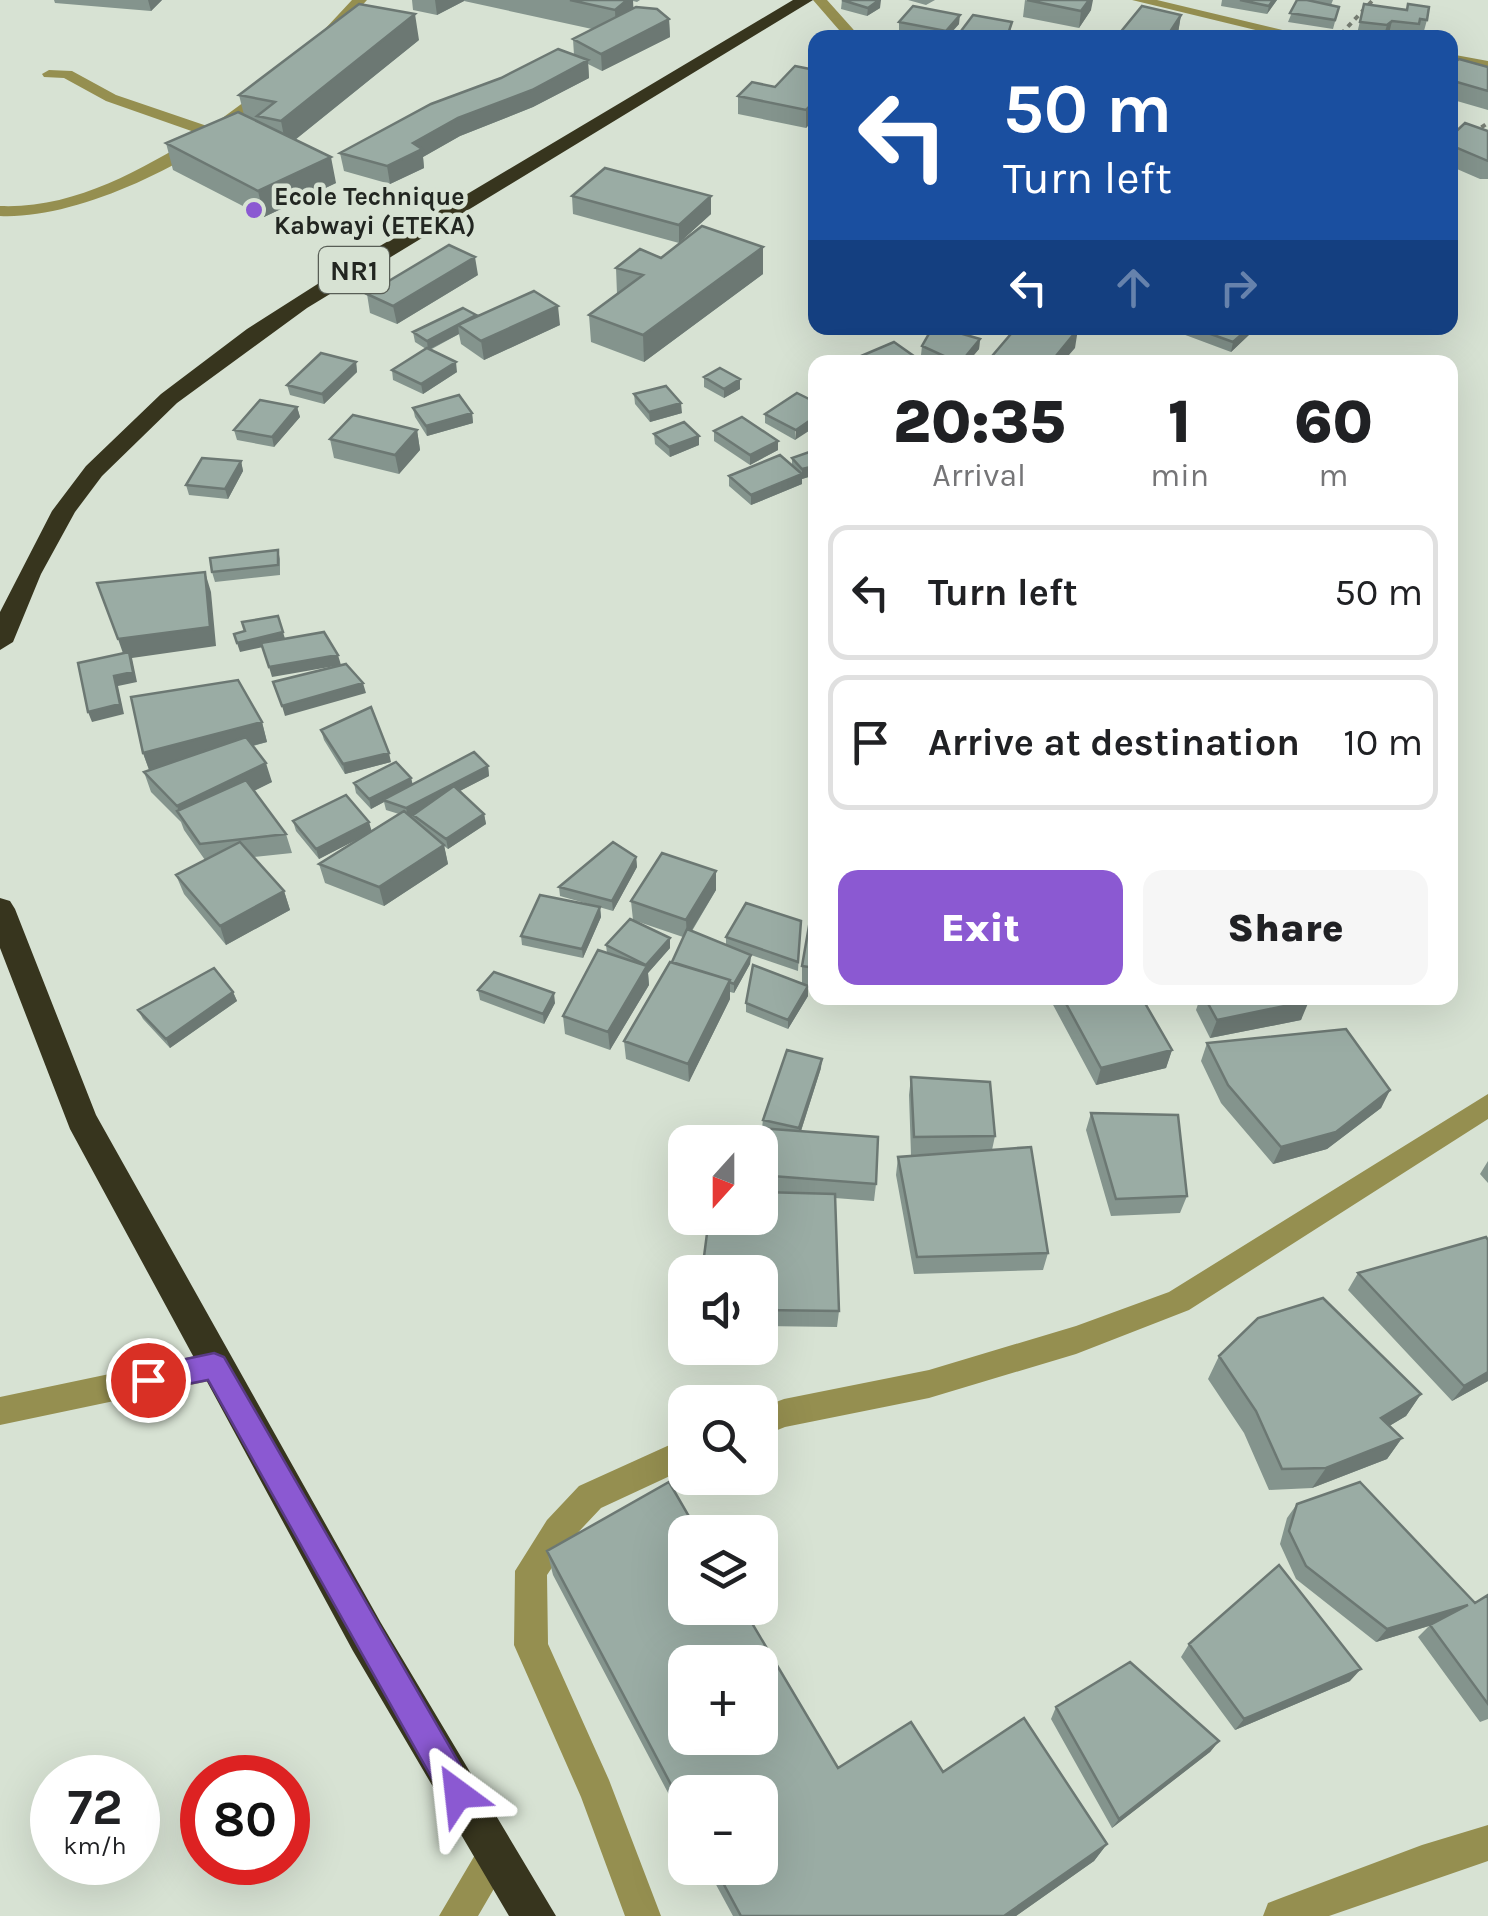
<!DOCTYPE html>
<html lang="en">
<head>
<meta charset="utf-8">
<style>
  body { margin:0; font-family:Karla,sans-serif; background:#f6f6f6; color:#202124; height:100vh; display:flex; flex-direction:column; font-size:38px; white-space:nowrap }
  * { box-sizing:border-box; margin:0 }
  p { font-size:32px; color:#757577 }
  .icon { flex:none; width:55px; height:55px; fill:none; stroke:currentColor; stroke-width:2; stroke-linecap:round; stroke-linejoin:round }
  .map { position:relative; flex:1; overflow:hidden }
  .panel { position:absolute; left:808px; top:355px; width:650px; height:650px; display:flex; flex-direction:column; background:#fff; border-radius:20px; box-shadow:0 10px 40px #0002 }
  .panel>* { flex:none }
  .hud { position:absolute; left:808px; top:30px; width:650px; height:305px; border-radius:20px; box-shadow:0 10px 40px #0002; background:#1a4fa0; color:#fff; overflow:hidden }
  .needle { width:65px; rotate:201deg }
  .fabs { position:absolute; left:668px; top:1125px; display:grid; gap:20px }
  .fabs a { display:grid; place-items:center; width:110px; height:110px; border-radius:20px; background:#fff; box-shadow:0 10px 40px #0002; font-size:50px }
  .speed { position:absolute; left:30px; top:1755px; display:flex; gap:20px; font-size:50px; font-weight:700; text-align:center }
  .speed>* { display:grid; place-content:center; width:130px; height:130px; border-radius:50%; background:#fff; box-shadow:0 10px 40px #0002; line-height:1 }
  .speed small { font-size:25px; font-weight:400 }
  .speed .limit { border:15px solid #d22; background:#fff; color:#111 }
  .pin { position:absolute; display:grid; place-items:center; width:85px; height:85px; color:#fff; margin:-42px; border:5px solid #fff; border-radius:50%; box-shadow:0 2px 10px #0007 }
  .me { position:absolute; width:110px; margin:-55px; rotate:330deg; stroke-linejoin:round; filter:drop-shadow(0 0 8px #0008) }
  .turn { display:flex; align-items:center; gap:35px; height:210px; padding:0 30px; font-size:45px }
  .turn .icon { width:130px; height:130px; stroke-width:2.5 }
  .turn b { display:block; font-size:70px; line-height:85px }
  .lanes { display:flex; align-items:center; height:95px; padding:0 30px; background:#0003; justify-content:center; gap:50px; direction:ltr }
  .lanes .off { opacity:.35 }
  .eta { display:flex; justify-content:space-evenly; align-items:center; height:170px; text-align:center }
  .eta b { font-size:60px; font-weight:800; line-height:70px }
  .action { display:flex; gap:20px; margin-top:auto; padding:20px 30px }
  .action a { flex:1; height:115px; border-radius:20px; background:#8b59d2; color:#fff; font-size:40px; font-weight:800; line-height:115px; text-align:center }
  .action a+a { background:#f6f6f6; color:#202124 }
  ul { padding:0; list-style:none }
  li { display:flex; align-items:center; gap:30px; height:135px; margin:0 20px 15px; padding:0 10px; border:5px solid #e0e0e0; border-radius:20px }
  li div { flex:1 }
  li b { display:block; font-size:38px }
  li em { font-style:normal }
  .map>svg:first-child { display:block }
</style>
</head>
<body>
<div class="map">
<svg width="1488" height="1916" viewBox="0 0 1488 1916">
  <rect width="100%" height="100%" fill="#d7e2d3"/>
  <g fill="none" stroke-linecap="round" stroke-linejoin="round">
    <path stroke="#767d73" stroke-width="4" stroke-dasharray="5 5" stroke-linecap="butt" d="M1341,34L1373,0
      M1473,133L1488,123"/>
    <path fill="#958f50" fill-rule="evenodd" d="M352,0H367L334,36H324V30Z
      M813,0H827L861,38H846Z
      M1132,0H1157L1316,38H1288Z
      M1450,54L1488,61V69L1450,62Z
      M49,70L72,71L116,95L210,127L263,88L275,91C218,152 84,220 0,216V206C73,209 139,171 200,134L106,101L64,78L44,77L42,74Z
      M1488,1094V1119L1189,1310L1076,1354L929,1398L785,1427L760,1437V1408L784,1399L929,1370L1076,1326L1169,1292Z
      M214,1352L225,1356L229,1366L225,1376L214,1380L0,1425V1397Z
      M685,1438V1469L601,1508L569,1542L547,1575L548,1644L609,1780L661,1916H625L581,1797L514,1645L515,1571L547,1520L579,1486Z
      M1488,1825V1861L1329,1916H1263L1268,1903L1281,1898L1422,1845Z
      M495,1838L508,1843L513,1856L478,1916H439L482,1843Z"/>
    <path fill="#37351e" fill-rule="evenodd" d="M793,0H813L307,308L177,403L102,476L75,512L41,574L13,642L0,650V612L52,511L86,466L161,394L247,329L338,271Z
      M0,898L10,901L15,909L96,1115L381,1623L556,1916H509L353,1651L70,1129L0,948Z"/>
  </g>
  <path fill="#84948d" d="M54,0H162L151,11L55,3Z
    M412,0H640L637,2L633,1V8L669,19L670,37L602,71L588,64L589,78L533,107L460,136L423,157L424,168L390,184L344,171L340,153L574,55L573,39L592,29L464,1L437,15L413,10Z
    M842,0L880,8L867,16L841,9Z
    M908,0H935L926,5Z
    M1025,0L1091,10L1079,28L1023,17Z
    M1222,0H1277L1267,14L1221,6Z
    M1297,0H1333L1331,5L1339,7L1333,29L1288,22Z
    M1364,4L1427,20L1422,38H1356Z
    M1181,15L1178,33L1175,38H1119V34Z
    M899,22L959,24L947,38H935L899,31Z
    M1012,22L1009,38H960L961,31Z
    M419,40L295,140L336,183L264,217L173,170L166,143L244,115L239,95Z
    M1450,66L1488,67V110L1450,99Z
    M815,70V118L806,128L738,114V96L775,87Z
    M1488,131V179H1480L1450,166V137Z
    M572,196H711V214L679,243L573,214Z
    M815,224V239L810,237L811,227Z
    M661,258L763,274L644,362L591,342L589,315L617,294L616,268Z
    M478,275L397,324L370,313L367,294Z
    M476,317L560,325L484,360L461,344L459,334L430,350L457,372L423,394L393,380L392,370L426,349L415,342L413,332Z
    M1181,328H1252L1251,333L1231,352L1180,333Z
    M980,339L979,349L968,362H936L921,355L922,346Z
    M356,362L357,372L324,404L290,395L287,385Z
    M704,377L740,379V389L724,398L704,387Z
    M797,393L795,440L765,423V414Z
    M634,394L682,413L650,422L635,404Z
    M297,407L300,417L274,447L237,440L234,430Z
    M413,408L472,413L473,423L427,436L415,417Z
    M417,430L420,450L399,474L334,458L330,439Z
    M714,431L778,441V450L750,465L714,441Z
    M654,434L699,445L670,457L655,444Z
    M815,450V475L802,479V484L751,505L729,486V476L792,465V458Z
    M241,461L243,471L228,499L189,495L186,485Z
    M278,550L280,559V575L215,582L212,572Z
    M262,722L267,742L253,746L272,782L254,791L286,834L292,853L253,857L284,891L290,910L226,945L184,894L176,875L205,860L184,830L181,822L151,792L144,772L149,770L143,753Z
    M321,730L391,762L345,774L324,740Z
    M488,766L489,776L459,791L484,814L486,824L448,849L444,846L448,864L384,906L325,883L319,864L366,834L319,859L296,831L293,821L371,831L399,814L386,810L384,802L371,809L356,793L354,783L411,778L413,785Z
    M636,857L637,867L613,911L560,896L559,887Z
    M716,871V890L692,931L726,945V937L801,921L798,971L751,955L750,964L734,993L730,992V999L689,1082L626,1059L624,1041L672,963L683,937L633,920L631,901Z
    M815,903V986L804,985L808,986V996L788,1029L746,1012V1003L802,984V966Z
    M600,907L601,917L583,958L522,945L521,936Z
    M670,938V948L648,973L649,985L610,1050L565,1034L563,1016L607,953L606,945Z
    M478,990L555,1003L544,1024L480,1000Z
    M233,992L237,1001L170,1048L143,1019L138,1010Z
    M1053,998H1142L1172,1050L1166,1068L1096,1085L1052,1003Z
    M1200,998H1307L1301,1020L1210,1038L1196,1010Z
    M1207,1043L1390,1090L1381,1108L1327,1149L1273,1164L1221,1103L1201,1061Z
    M821,1068L801,1131L876,1184L874,1201L835,1198L839,1311L837,1327L760,1326V1142L763,1120Z
    M911,1077L995,1136L992,1150L1048,1253L1043,1270L914,1274L896,1175L898,1157L939,1154L911,1155L909,1095Z
    M1091,1113L1187,1196L1180,1213L1111,1216L1086,1130Z
    M1488,1161V1183L1480,1174Z
    M1488,1240V1381L1452,1401L1348,1290L1358,1273Z
    M1219,1356L1421,1394L1406,1416L1389,1426L1402,1438L1387,1459L1312,1488L1269,1490L1244,1433L1208,1379Z
    M1297,1504L1475,1603L1488,1595V1719L1480,1722L1418,1637L1429,1626L1376,1642L1296,1579L1280,1544L1287,1518Z
    M547,1551L838,1768L943,1772L1107,1844L1094,1861L1016,1916H733L707,1868H760L685,1792V1825L553,1575Z
    M1189,1644L1350,1681L1235,1730L1181,1657Z
    M1056,1707L1219,1741L1210,1752L1112,1828L1051,1719Z"/>
  <path fill="#6c7873" d="M148,0H162L151,11Z
    M435,0H464V1L437,15Z
    M627,0H633L634,20L616,35L615,10Z
    M879,0H881L880,8L867,16L868,8Z
    M1089,0H1093L1091,10L1079,28L1081,11Z
    M1273,0H1277L1267,14L1269,6Z
    M415,14L419,40L286,147L281,121Z
    M960,15L959,24L946,38V31Z
    M1181,15L1178,33L1175,38H1166Z
    M669,19L670,37L602,71L601,54Z
    M1392,21L1388,38H1383L1387,25Z
    M588,60L589,78L533,107L460,136L423,157L424,168L390,184L387,166L413,143L458,118Z
    M815,101V118L806,128V110Z
    M331,157L336,183L264,217L258,191Z
    M711,196V214L679,243V225Z
    M763,247V274L644,362L643,335Z
    M475,257L478,275L397,324L393,306Z
    M558,306L560,325L484,360L481,341Z
    M476,315L458,325L459,334L428,350L427,341Z
    M1249,328H1252L1251,333L1231,352L1233,342Z
    M1078,329L1075,348L1063,362H1051Z
    M980,339L979,349L968,362H961Z
    M356,362L357,372L324,404L322,394Z
    M456,362L457,372L423,394L421,384Z
    M740,379V389L724,398V389Z
    M681,403L682,413L650,422L649,412Z
    M297,407L300,417L274,447L272,437Z
    M472,413L473,423L427,436L426,426Z
    M815,417V427L795,440L796,430Z
    M417,430L420,450L399,474L395,455Z
    M699,436V445L670,457L669,447Z
    M778,441V450L750,465V455Z
    M241,461L243,471L228,499L225,489Z
    M815,466V475L802,479V484L751,505V495L802,474V469Z
    M205,572L211,592L216,646L132,658L137,682L118,686L124,714L92,722L88,712L125,659L118,639Z
    M283,632L286,642L240,652L237,643Z
    M338,655L341,665L272,677L269,667Z
    M363,683L366,693L285,716L282,706Z
    M262,722L267,742L150,772L143,753Z
    M389,753L391,762L345,774L343,764Z
    M266,763L272,782L186,824L180,816L177,806Z
    M488,766L489,776L408,818L406,808Z
    M411,778L413,787L383,800L384,802L371,809L369,799Z
    M484,814L486,824L448,849L446,839Z
    M369,822L372,832L319,859L316,849Z
    M444,845L448,864L384,906L379,887Z
    M636,857L637,867L613,911L612,901Z
    M716,871V890L687,938L686,920Z
    M284,891L290,910L226,945L220,926Z
    M600,907L601,917L583,958L582,949Z
    M670,938V948L648,973L649,985L610,1050L608,1032L646,965Z
    M751,955L750,964L734,993V984Z
    M730,980V999L689,1082L688,1064Z
    M808,986V996L788,1029V1020Z
    M233,992L237,1001L170,1048L166,1039Z
    M554,993L555,1003L544,1024L543,1014Z
    M1309,1001L1301,1020L1210,1038L1217,1020Z
    M1172,1050L1166,1068L1096,1085L1101,1068Z
    M822,1059L821,1068L799,1137V1128Z
    M1390,1090L1381,1108L1327,1149L1273,1164L1281,1147Z
    M1488,1372V1381L1452,1401L1464,1386Z
    M1421,1394L1406,1416L1366,1440L1381,1418Z
    M1402,1438L1387,1459L1312,1488L1326,1468Z
    M1468,1605L1455,1618L1376,1642L1387,1629Z
    M1361,1669L1350,1681L1235,1730L1244,1719Z
    M1219,1741L1210,1752L1112,1828L1119,1819Z
    M1107,1844L1094,1861L1016,1916H1004Z"/>
  <path fill="#9aaca4" stroke="#6c7873" stroke-width="2.5" fill-rule="evenodd" d="M570,0H627L615,10Z
    M842,0H879L868,8Z
    M1027,0H1089L1081,11Z
    M1240,0H1273L1269,6Z
    M1297,0H1307L1339,7L1335,20L1290,13Z
    M359,4L415,14L281,121L257,116L275,102L239,95Z
    M1364,4L1407,10L1408,4L1429,7L1427,20L1420,19L1419,24L1392,21L1387,25L1360,22Z
    M913,6L960,15L946,31L899,22Z
    M1142,6L1181,15L1166,38L1119,34Z
    M636,7L657,9L669,19L601,54L573,39Z
    M973,15L1012,22L1007,37L961,31Z
    M558,49L588,60L532,90L458,118L413,143L422,149L387,166L340,153L431,104L501,78Z
    M1459,59L1488,67V91L1450,80V66Z
    M795,66L815,70V101L806,110L738,96L752,82L775,87Z
    M238,112L331,157L258,191L166,143Z
    M1465,123L1488,131V161L1450,145V137Z
    M605,168L711,196L679,225L572,196Z
    M702,226L763,247L643,335L589,315L643,275L616,268L640,249L661,258Z
    M449,245L475,257L393,306L367,294Z
    M534,291L558,306L481,341L458,325Z
    M463,308L476,315L427,341L413,332Z
    M939,328H942L980,339L961,362H957L922,346L930,332Z
    M1016,328H1072L1078,329L1051,362H987Z
    M1194,328H1249L1233,342Z
    M894,342L918,359L910,362H872L871,361L859,362L854,359Z
    M427,348L456,362L421,384L392,370Z
    M321,353L356,362L322,394L287,385Z
    M720,368L740,379L724,389L704,377Z
    M666,386L681,403L649,412L634,394Z
    M797,393L815,402V417L796,430L765,414Z
    M459,395L472,413L426,426L413,408Z
    M260,400L297,407L272,437L234,430Z
    M353,415L417,430L395,455L330,439Z
    M742,417L778,441L750,455L714,431Z
    M684,422L699,436L669,447L654,434Z
    M815,450V466L802,469L792,458Z
    M780,455L802,474L751,495L729,476Z
    M202,458L241,461L225,489L186,485Z
    M278,550V565L212,572L210,558Z
    M205,572L210,627L118,639L97,583Z
    M278,616L283,632L237,643L234,634L245,631L242,622Z
    M324,632L338,655L269,667L261,643Z
    M129,652L133,672L114,676L120,704L88,712L78,663Z
    M346,664L363,683L282,706L273,682Z
    M238,680L262,722L143,753L131,697Z
    M371,707L389,753L343,764L321,730Z
    M246,737L266,763L177,806L144,772Z
    M474,752L488,766L406,808L383,800Z
    M396,762L411,778L369,799L354,783Z
    M246,780L286,834L200,844L177,811Z
    M454,786L484,814L446,839L413,815Z
    M346,795L369,822L316,849L293,821Z
    M404,811L444,845L379,887L319,864Z
    M240,842L284,891L220,926L176,875Z
    M613,842L636,857L612,901L559,887Z
    M662,853L716,871L686,920L631,901Z
    M540,895L600,907L582,949L521,936Z
    M746,903L801,921L798,962L726,937Z
    M813,903H815V968L802,966Z
    M630,919L670,938L646,965L606,945Z
    M687,929L751,955L734,984L729,982L730,980L672,962Z
    M598,950L647,966L608,1032L563,1016Z
    M670,962L730,980L688,1064L624,1041Z
    M753,965L808,986L788,1020L746,1003Z
    M214,968L233,992L166,1039L138,1010Z
    M494,972L554,993L543,1014L478,990Z
    M1063,998H1142L1172,1050L1101,1068Z
    M1205,998H1307L1309,1001L1217,1020Z
    M1346,1029L1390,1090L1336,1132L1281,1147L1228,1085L1207,1043Z
    M787,1050L822,1059L799,1128L763,1120Z
    M911,1077L990,1082L995,1136L914,1137Z
    M1091,1113L1178,1115L1187,1196L1116,1199Z
    M747,1127L878,1137L876,1184L760,1175V1142H746Z
    M1031,1147L1048,1253L917,1257L898,1157Z
    M760,1192L835,1194L839,1311L760,1310V1272H702L709,1218H760Z
    M1486,1237L1488,1240V1372L1464,1386L1358,1273Z
    M1323,1298L1421,1394L1381,1418L1402,1438L1326,1468L1282,1469L1256,1411L1219,1356L1258,1318Z
    M669,1482L698,1532H685V1608H743L838,1768L911,1722L943,1772L1024,1718L1107,1844L1004,1916H741L715,1868H760V1792H685V1811L547,1551ZM685,1662H760V1738H685Z
    M1360,1482L1475,1603L1488,1595V1704L1430,1625L1468,1605L1387,1629L1306,1566L1289,1531L1297,1504Z
    M1279,1565L1361,1669L1244,1719L1189,1644Z
    M1130,1662L1219,1741L1119,1819L1056,1707Z"/>
  <path fill="#8b59d2" stroke="#5a3a88" stroke-width="2.5" d="M214,1353L224,1357L470,1782L474,1794L470,1805L458,1809L447,1805L208,1380L148,1392L138,1389L134,1380L138,1371L148,1367Z"/>
  <circle fill="#8b59d2" stroke="#d7e2d3" stroke-width="4" cx="254" cy="210" r="10"/>
  <g text-anchor="middle" dominant-baseline="central" stroke-width="9" stroke-linejoin="round" paint-order="stroke">
    <g font-size="25" font-weight="bold" fill="#222621" stroke="#d7e2d3" text-anchor="start">
      <text x="274" y="196">Ecole Technique<tspan x="274" dy="29">Kabwayi (ETEKA)</tspan></text>
    </g>
    <rect fill="#d7e2d3" stroke="#585e56" stroke-width="2.5" x="319" y="247" width="70" height="46" rx="8"/>
    <g font-size="28" font-weight="bold" fill="#222621">
      <text x="354" y="270">NR1</text>
    </g>
  </g>
</svg>
<div class="fabs">
<a><svg class="needle" viewBox="-14 -14 28 28"><path d="M0-13l5 13h-10z" fill="#e53935"/><path d="M0 13l5-13h-10z" fill="#757577"/></svg></a>
<a><svg class="icon" aria-label="sound" viewBox="0 0 24 24"><path d="M4 9h4l5-4v14l-5-4H4zM17 9q2 3 0 6"/></svg></a>
<a><svg class="icon" aria-label="search" viewBox="0 0 24 24"><circle cx="10" cy="10" r="6"/><path d="M15 15l6 6"/></svg></a>
<a><svg class="icon" aria-label="layers" viewBox="0 0 24 24"><path d="M12 4l9 5-9 5-9-5zM3 14l9 5 9-5"/></svg></a>
<a>+</a>
<a>−</a>
</div>
<div class="speed"><div>72<small>km/h</small></div><div class="limit">80</div></div>
<div class="pin" style="left:148px;top:1380px;background:#d93025"><svg class="icon" aria-label="arrive" viewBox="0 0 24 24"><path d="M6 21V4h12l-3 4 3 4H6"/></svg></div>
<svg class="me" style="left:458px;top:1794px" viewBox="-20 -20 40 40"><path d="M0-17L14 15 0 8-14 15z" fill="#8b59d2" stroke="#fff" stroke-width="4"/></svg>
<div class="hud">
<div class="turn"><svg class="icon" aria-label="left" viewBox="0 0 24 24"><path d="M17 20v-9H6M10 6l-5 5 5 5"/></svg><div><b>50 m</b>Turn left</div></div>
<div class="lanes"><svg class="icon" aria-label="left" viewBox="0 0 24 24"><path d="M17 20v-9H6M10 6l-5 5 5 5"/></svg><svg class="icon off" aria-label="ahead" viewBox="0 0 24 24"><path d="M12 20V5M6 11l6-6 6 6"/></svg><svg class="icon off" aria-label="right" viewBox="0 0 24 24"><path d="M7 20v-9h11M14 6l5 5-5 5"/></svg></div>
</div>
<section class="panel">
<div class="eta">
<div><b>20:35</b><p>Arrival</p></div>
<div><b>1</b><p>min</p></div>
<div><b>60</b><p>m</p></div>
</div>
<ul>
<li><svg class="icon" aria-label="left" viewBox="0 0 24 24"><path d="M17 20v-9H6M10 6l-5 5 5 5"/></svg><div><b>Turn left</b></div><em>50 m</em></li>
<li><svg class="icon" aria-label="arrive" viewBox="0 0 24 24"><path d="M6 21V4h12l-3 4 3 4H6"/></svg><div><b>Arrive at destination</b></div><em>10 m</em></li>
</ul>
<div class="action"><a>Exit</a><a>Share</a></div>
</section>
</div>
</body>
</html>
